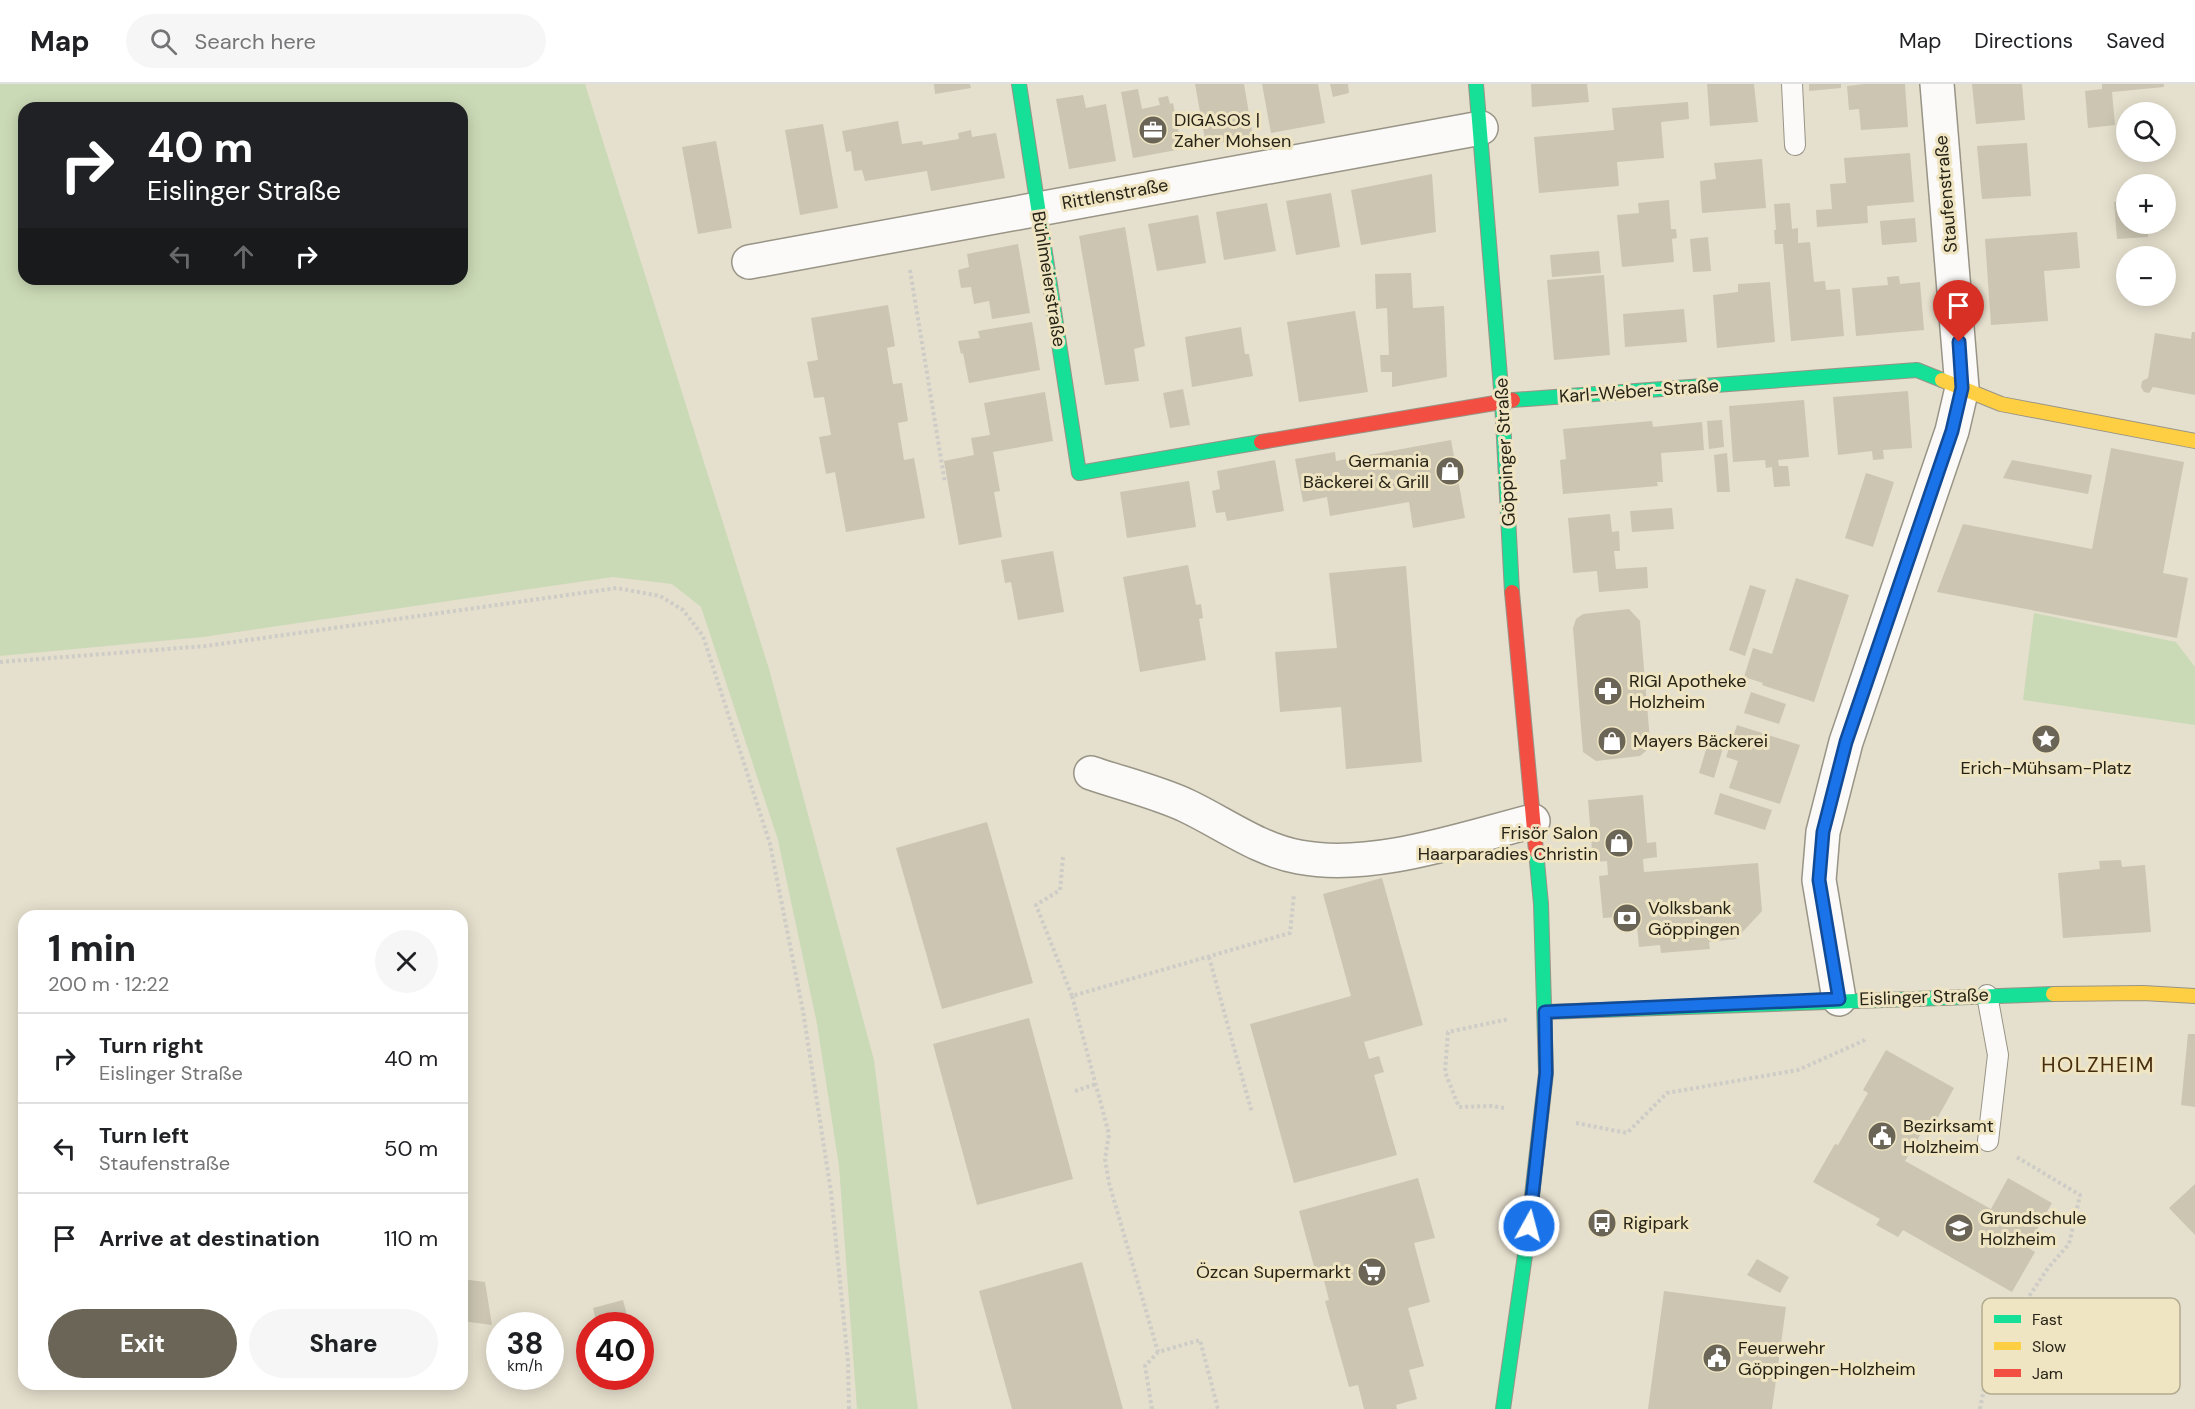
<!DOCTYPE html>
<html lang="en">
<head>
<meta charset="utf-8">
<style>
  body { margin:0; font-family:"DM Sans",sans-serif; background:#f6f6f6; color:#202124; height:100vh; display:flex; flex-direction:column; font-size:22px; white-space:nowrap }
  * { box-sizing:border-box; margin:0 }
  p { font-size:20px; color:#757577 }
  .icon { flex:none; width:33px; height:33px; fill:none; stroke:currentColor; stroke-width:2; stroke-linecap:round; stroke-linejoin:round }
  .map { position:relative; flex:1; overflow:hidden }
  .drawer { position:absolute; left:18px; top:826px; width:450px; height:480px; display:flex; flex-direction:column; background:#fff; border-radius:18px; box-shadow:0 3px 15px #0003 }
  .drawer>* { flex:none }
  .hud { position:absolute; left:18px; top:18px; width:450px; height:183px; border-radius:18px; box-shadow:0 3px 15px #0003; background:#202124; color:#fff; overflow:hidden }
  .tools { position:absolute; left:2116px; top:18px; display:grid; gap:12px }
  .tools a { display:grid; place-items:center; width:60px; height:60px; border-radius:50%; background:#fff; box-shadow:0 3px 15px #0003; font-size:30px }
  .speed { position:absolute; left:486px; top:1228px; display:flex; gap:12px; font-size:30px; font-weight:700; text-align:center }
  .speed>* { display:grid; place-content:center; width:78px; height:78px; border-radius:50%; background:#fff; box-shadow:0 3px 15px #0003; line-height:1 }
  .speed small { font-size:15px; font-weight:400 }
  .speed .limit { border:9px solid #d22; background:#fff; color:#111 }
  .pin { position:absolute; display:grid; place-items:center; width:51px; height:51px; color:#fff; margin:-62px -26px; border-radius:50% 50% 50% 0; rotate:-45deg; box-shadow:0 0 6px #0007 }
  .pin .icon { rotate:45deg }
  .me { position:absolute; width:66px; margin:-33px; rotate:7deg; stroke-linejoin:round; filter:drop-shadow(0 0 4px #0008) }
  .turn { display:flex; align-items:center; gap:21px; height:126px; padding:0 30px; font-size:27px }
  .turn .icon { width:78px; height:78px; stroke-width:2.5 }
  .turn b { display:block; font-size:42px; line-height:51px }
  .lanes { display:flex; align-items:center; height:57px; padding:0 30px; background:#0003; justify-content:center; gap:30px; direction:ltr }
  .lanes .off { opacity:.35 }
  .round { display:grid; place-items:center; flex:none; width:63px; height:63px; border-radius:32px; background:#f6f6f6 }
  .overview { display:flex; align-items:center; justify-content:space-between; height:102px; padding:0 30px }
  h1 { font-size:36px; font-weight:800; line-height:45px }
  .button { display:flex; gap:12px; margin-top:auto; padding:12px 30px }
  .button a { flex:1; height:69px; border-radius:36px; background:#6a6556; color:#fff; font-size:24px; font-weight:800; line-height:69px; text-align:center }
  .button a+a { background:#f6f6f6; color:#202124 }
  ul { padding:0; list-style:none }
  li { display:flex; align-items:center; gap:18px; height:90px; padding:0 30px; border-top:2px solid #e0e0e0 }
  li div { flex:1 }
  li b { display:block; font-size:22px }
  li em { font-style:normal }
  header { display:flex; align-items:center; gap:36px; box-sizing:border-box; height:84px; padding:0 30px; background:#fff; border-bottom:2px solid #e0e0e0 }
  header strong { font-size:28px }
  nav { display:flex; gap:33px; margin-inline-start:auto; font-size:21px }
  .search { width:420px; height:54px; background:#f6f6f6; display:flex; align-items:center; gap:15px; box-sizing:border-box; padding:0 21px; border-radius:33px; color:#757577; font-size:22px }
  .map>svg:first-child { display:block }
</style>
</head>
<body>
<header>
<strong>Map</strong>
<div class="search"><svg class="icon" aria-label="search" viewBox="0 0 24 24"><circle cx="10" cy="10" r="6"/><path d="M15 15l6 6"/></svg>Search here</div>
<nav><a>Map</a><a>Directions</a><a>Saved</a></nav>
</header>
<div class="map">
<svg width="2195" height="1325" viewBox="0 0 2195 1325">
  <rect width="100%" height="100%" fill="#e5dfcd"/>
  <path fill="#cbdab6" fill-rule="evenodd" d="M0,0H585L769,585L874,976L918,1325H857L839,1082L817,940L778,756L701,523L672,500L613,493L203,553L0,572ZM24,24H462V195H24Z
    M2034,529L2176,558L2195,583V641L2023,616Z"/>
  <path fill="#cbc5b2" d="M934,0H970L971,4L935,10Z
    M1195,0H1244L1253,53L1206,61Z
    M1262,0H1318L1325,39L1271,49Z
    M1330,0H1348L1349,9L1333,13Z
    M1531,0H1587L1589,18L1532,23Z
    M1707,0H1754L1758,38L1710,42Z
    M1809,0H1841V4L1809,7Z
    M1864,0H1905L1908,43L1861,46L1859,25L1849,26L1847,2Z
    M1972,0H2022L2025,36L1976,40Z
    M2102,0H2164V3L2112,8L2115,41L2088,44L2085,7L2102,5Z
    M1138,5L1142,25L1160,21L1158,14L1168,12L1170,20L1173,19L1182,65L1133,74L1121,8Z
    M1083,11L1086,24L1106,20L1116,77L1069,85L1056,15Z
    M1688,18L1689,35L1661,38L1664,74L1617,78L1619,102L1539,109L1534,53L1614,46L1612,24Z
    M898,37L902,60L922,57L923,61L959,55L958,49L971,46L972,53L996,49L1005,94L931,107L927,87L865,97L862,86L854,87L851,67L846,68L842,47Z
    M823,40L838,124L800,131L785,46Z
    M716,57L732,144L698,150L682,63Z
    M2027,59L2031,112L1982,115L1977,62Z
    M1910,69L1914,118L1867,122L1868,139L1817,143L1816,126L1832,125L1830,100L1846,99L1844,74Z
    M1762,75L1766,124L1702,129L1700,97L1716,95L1714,79Z
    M1432,90L1436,148L1361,161L1351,106Z
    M1331,109L1340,163L1296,171L1286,117Z
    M1669,116L1671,145H1676L1677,154L1672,155L1674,178L1622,183L1617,131L1639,129L1638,119Z
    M2127,117V140H2162L2163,146L2148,147V153L2117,155L2114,118Z
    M1267,119L1276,167L1224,176L1216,128Z
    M1790,119L1792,145L1798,144V159L1810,158L1814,198L1825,197L1826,206L1840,205L1844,252L1791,257L1783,160H1775L1774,146H1776L1774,120Z
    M1198,131L1206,179L1157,187L1148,140Z
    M1915,134L1917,158L1882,161L1880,137Z
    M1125,143L1145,262L1134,265L1139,297L1105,301L1079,152Z
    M2077,148L2080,184L2044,187L2048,237L1991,241L1985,155Z
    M1708,153L1711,187L1693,188L1690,155Z
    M1018,160L1030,229L992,235L989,217L974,220L971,203L961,204L958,186L969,183L967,170Z
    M1599,167L1601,189L1552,193L1550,171Z
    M1411,189L1413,224L1444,222L1447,293L1392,303V288H1381L1380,271H1389L1387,224L1376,225L1375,190Z
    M1604,191L1610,271L1554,276L1547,196Z
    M1899,192L1900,200L1920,198L1924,246L1856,252L1852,204L1888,201L1887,193Z
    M1770,198L1775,258L1717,264L1713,211L1738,208V200Z
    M888,221L895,262L887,264L893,300L902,299L908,337L898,339L904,376L914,374L925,434L846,448L835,388L826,390L819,353L831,351L824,313L814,314L807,278L818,276L811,234Z
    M1684,225L1687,258L1625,263L1623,230Z
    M1355,227L1368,308L1299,318L1287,238Z
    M1032,238L1040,286L969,299L963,269L961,270L958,257L980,254L978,247Z
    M1241,243L1245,270H1249L1253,292L1192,303L1185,253Z
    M2192,248H2195V311L2153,303L2149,309L2144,308L2141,303L2142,297L2148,294L2155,249L2191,255Z
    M1183,305L1190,341L1170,344L1163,309Z
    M1908,307L1912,364L1883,366L1884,375L1873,376L1872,367L1838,371L1833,313Z
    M1045,308L1053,357L993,368L1000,407L994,408L1002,453L959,461L944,377L974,371L971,354L990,351L984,319Z
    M1804,316L1809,373L1778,376L1779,382H1788L1790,402L1774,403L1772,383L1766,384L1765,376L1733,378L1729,322Z
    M1722,336L1724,363L1709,365L1707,337Z
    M1652,337L1653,343L1702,338L1704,366L1661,369L1663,398H1657L1658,402L1563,410L1560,376L1566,375L1563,345Z
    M1451,356L1465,434L1413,444L1409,418L1330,432L1327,413L1303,418L1295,375L1335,368L1336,377Z
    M2111,364L2184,378L2163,489L2188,494L2177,554L1937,508L1963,440L2092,465Z
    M1727,369L1730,408H1717L1714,371Z
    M1275,376L1284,427L1227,437L1225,428L1216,429L1212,407L1220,405L1217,387Z
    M2012,376L2092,391L2088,410L2003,394Z
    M1866,389L1894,398L1873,463L1845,454Z
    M1189,397L1196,443L1127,454L1120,408Z
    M1672,424L1674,445L1632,448L1630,427Z
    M1610,430L1612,448L1619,447L1620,467H1614L1616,485L1647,483L1648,504L1599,508L1597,487L1573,489L1568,434Z
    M1053,467L1064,528L1018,536L1011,498L1005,499L1001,476Z
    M1188,481L1196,521L1201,520L1203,534L1199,535L1206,576L1140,588L1123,493Z
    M1406,482L1422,678L1346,685L1341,623L1280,628L1275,568L1337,564L1329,489Z
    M1796,494L1849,511L1814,618L1762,601L1763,599L1744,593L1753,564L1772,570Z
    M1750,501L1766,506L1745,572L1729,566Z
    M1629,525L1640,537L1650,657L1646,667L1640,672L1596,677L1583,668L1573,544L1576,535L1583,530Z
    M1751,608L1786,620L1779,640L1744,629Z
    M1737,641L1800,661L1780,720L1729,704L1738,677L1726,673Z
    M1708,659L1723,664L1714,694L1699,689Z
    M1720,709L1772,726L1765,746L1714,730Z
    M1643,711L1647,759L1656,758L1657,773L1643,775L1644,788L1758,779L1762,827L1736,855L1709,858L1710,865L1661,869L1660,861L1639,863L1636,832L1603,834L1599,792L1608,791L1607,777L1593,778L1588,716Z
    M987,738L1033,899L942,925L896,764Z
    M2121,776L2122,783L2145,781L2151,848L2063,854L2058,789L2100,785L2099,777Z
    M1382,794L1423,941L1364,958L1369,975L1379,972L1384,988L1374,991L1397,1071L1294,1099L1250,940L1351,912L1323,810Z
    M1029,934L1073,1095L977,1121L933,960Z
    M2188,950H2195V1023L2181,1021Z
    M1886,966L1954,1004L1932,1044L1926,1041L1905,1077L1991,1125L2008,1094L2052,1119L2027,1163L2035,1168L2012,1208L1903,1146L1898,1153L1876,1141L1880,1135L1813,1098L1835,1060L1838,1061L1868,1009L1863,1006Z
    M1418,1094L1435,1154L1414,1159L1430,1218L1408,1224L1424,1282L1409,1286L1417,1315L1396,1321L1397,1325H1364L1358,1301L1349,1303L1325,1217L1329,1216L1321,1185L1315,1186L1299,1127Z
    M2195,1100V1151L2169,1124Z
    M1757,1175L1789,1193L1780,1209L1747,1191Z
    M1082,1178L1123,1325H1012L979,1207Z
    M462,1195L485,1198L492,1241L462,1237Z
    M1664,1207L1786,1223L1772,1325H1648Z
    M623,1216L630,1242H597L593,1224Z
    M610,1293H626V1294L611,1297Z
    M361,1300H397L396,1306Z"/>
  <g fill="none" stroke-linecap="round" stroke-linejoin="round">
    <g stroke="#989486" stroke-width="22">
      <path id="lane" d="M1792,0L1795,61
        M1987,911L1998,971L1988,1057"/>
    </g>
    <g stroke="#989486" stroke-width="36">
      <path id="street" d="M749,178L1481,44
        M1091,689C1123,700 1157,708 1187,722C1223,739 1259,766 1299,773C1372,787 1462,755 1533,737
        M1839,915L1819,796L1823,748L1846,658L1952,347L1962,304L1937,0"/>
    </g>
    <g stroke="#989486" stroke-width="16">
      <path id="fast" d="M1019,0L1079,389L1261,358
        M1476,0L1502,317L1512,508
        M1513,316L1917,286L1942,296
        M1545,928L2053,910
        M1503,1325L1526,1164L1546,989L1541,820L1536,767"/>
    </g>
    <g stroke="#989486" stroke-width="16">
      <path id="slow" d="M1942,296L2001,320L2195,357
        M2053,910L2143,909L2195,912"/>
    </g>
    <g stroke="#989486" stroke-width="16">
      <path id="jam" d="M1261,358L1513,316
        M1512,508L1536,767"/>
    </g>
    <path stroke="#ceccc7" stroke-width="4" stroke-dasharray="3 3" stroke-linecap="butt" d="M910,186L945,399
      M0,578L206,562L617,504L660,512L683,526L703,552L770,760L803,927L831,1108L848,1278L849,1325
      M1063,773L1060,806L1036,821L1072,912L1290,849L1294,810
      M1209,873L1252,1029
      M1072,912L1109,1050L1105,1075L1109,1099L1158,1268L1200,1256L1218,1325
      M1075,1007L1096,1000
      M1504,1024L1492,1022L1459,1023L1445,988L1448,948L1509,935
      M1576,1039L1627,1049L1667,1009L1798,986L1863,957L1866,954
      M1152,1325L1145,1282L1158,1268
      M1980,1325L1991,1269L2048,1184L2069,1160L2080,1111L2015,1072"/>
    <use href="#lane" stroke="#fbfaf8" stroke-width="20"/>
    <use href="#street" stroke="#fbfaf8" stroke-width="33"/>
    <use href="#fast" stroke="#16e098" stroke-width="14"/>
    <use href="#slow" stroke="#ffcf43" stroke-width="14"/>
    <use href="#jam" stroke="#f24e42" stroke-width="14"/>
  </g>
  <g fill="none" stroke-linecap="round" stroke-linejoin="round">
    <g stroke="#114b97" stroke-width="15">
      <path id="route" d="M1529,1142L1546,989L1545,928L1839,915L1819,796L1823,748L1846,658L1952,347L1962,304L1959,258"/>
    </g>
    <use href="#route" stroke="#1a73e8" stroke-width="10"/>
  </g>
  <defs>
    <g id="office-disc" transform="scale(1.5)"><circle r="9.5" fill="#6a6556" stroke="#efe5c3"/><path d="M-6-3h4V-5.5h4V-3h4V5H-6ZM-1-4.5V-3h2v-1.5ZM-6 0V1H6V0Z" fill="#fff"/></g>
    <g id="shop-disc" transform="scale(1.5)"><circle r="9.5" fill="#6a6556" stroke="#efe5c3"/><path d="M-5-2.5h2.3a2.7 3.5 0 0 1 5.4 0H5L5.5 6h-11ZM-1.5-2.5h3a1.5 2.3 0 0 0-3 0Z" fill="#fff"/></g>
    <g id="pharmacy-disc" transform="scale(1.5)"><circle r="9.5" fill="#6a6556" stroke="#efe5c3"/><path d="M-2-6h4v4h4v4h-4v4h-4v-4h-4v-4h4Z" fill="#fff"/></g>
    <g id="sight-disc" transform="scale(1.5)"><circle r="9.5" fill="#6a6556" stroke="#efe5c3"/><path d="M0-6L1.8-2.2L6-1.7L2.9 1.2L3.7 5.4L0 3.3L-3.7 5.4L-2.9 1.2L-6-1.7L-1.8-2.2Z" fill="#fff"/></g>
    <g id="bank-disc" transform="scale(1.5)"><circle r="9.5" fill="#6a6556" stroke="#efe5c3"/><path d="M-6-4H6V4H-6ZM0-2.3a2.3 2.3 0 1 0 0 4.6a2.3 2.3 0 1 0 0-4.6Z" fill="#fff"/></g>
    <g id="civic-disc" transform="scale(1.5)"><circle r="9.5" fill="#6a6556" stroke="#efe5c3"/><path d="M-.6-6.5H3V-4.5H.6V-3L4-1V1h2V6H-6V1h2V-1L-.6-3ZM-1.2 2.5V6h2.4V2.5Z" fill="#fff"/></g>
    <g id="bus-disc" transform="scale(1.5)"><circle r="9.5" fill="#6a6556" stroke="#efe5c3"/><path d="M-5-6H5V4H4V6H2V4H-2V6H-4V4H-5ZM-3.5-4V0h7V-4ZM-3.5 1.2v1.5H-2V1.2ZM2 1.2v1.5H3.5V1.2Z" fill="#fff"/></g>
    <g id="school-disc" transform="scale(1.5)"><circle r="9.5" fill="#6a6556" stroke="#efe5c3"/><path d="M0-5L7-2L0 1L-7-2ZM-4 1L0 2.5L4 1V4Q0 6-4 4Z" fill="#fff"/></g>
    <g id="supermarket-disc" transform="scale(1.5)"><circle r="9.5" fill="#6a6556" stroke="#efe5c3"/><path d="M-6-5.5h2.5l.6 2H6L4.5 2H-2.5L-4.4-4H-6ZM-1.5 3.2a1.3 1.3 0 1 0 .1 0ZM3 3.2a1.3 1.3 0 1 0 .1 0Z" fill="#fff"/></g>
  </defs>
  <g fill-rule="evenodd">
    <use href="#office-disc" x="1153" y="46"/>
    <use href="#shop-disc" x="1450" y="387"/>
    <use href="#pharmacy-disc" x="1608" y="607"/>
    <use href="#sight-disc" x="2046" y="655"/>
    <use href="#shop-disc" x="1612" y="657"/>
    <use href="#shop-disc" x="1619" y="759"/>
    <use href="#bank-disc" x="1627" y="834"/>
    <use href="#civic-disc" x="1882" y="1052"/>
    <use href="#bus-disc" x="1602" y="1139"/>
    <use href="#school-disc" x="1959" y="1144"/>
    <use href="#supermarket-disc" x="1372" y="1188"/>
    <use href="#civic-disc" x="1717" y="1274"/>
  </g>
  <g text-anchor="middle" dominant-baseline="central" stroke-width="6" stroke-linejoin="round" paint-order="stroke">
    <g font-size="18" fill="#272316" stroke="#efe5c3" text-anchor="start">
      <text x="1174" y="36">DIGASOS |<tspan x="1174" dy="21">Zaher Mohsen</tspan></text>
      <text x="1429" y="377" text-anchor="end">Germania<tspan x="1429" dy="21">Bäckerei &amp; Grill</tspan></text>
      <text x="1629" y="597">RIGI Apotheke<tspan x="1629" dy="21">Holzheim</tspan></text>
      <text x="1633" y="657">Mayers Bäckerei</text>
      <text x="2046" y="684" text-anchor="middle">Erich-Mühsam-Platz</text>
      <text x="1598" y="749" text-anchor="end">Frisör Salon<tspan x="1598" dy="21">Haarparadies Christin</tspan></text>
      <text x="1648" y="824">Volksbank<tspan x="1648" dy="21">Göppingen</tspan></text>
      <text x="1903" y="1042">Bezirksamt<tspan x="1903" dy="21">Holzheim</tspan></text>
      <text x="1980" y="1134">Grundschule<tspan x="1980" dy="21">Holzheim</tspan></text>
      <text x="1623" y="1139">Rigipark</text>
      <text x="1351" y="1188" text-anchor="end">Özcan Supermarkt</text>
      <text x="1738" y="1264">Feuerwehr<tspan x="1738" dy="21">Göppingen-Holzheim</tspan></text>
    </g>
    <g font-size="18" fill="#272316" stroke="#efe5c3">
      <text transform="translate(1115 110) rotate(-10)">Rittlenstraße</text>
      <text transform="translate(1946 110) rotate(-95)">Staufenstraße</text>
      <text transform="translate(1049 195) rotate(81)">Bühlmeierstraße</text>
      <text transform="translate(1639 307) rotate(-4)">Karl-Weber-Straße</text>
      <text transform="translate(1505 368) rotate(-93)">Göppinger Straße</text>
      <text transform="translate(1924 913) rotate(-2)">Eislinger Straße</text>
    </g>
    <g font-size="21" letter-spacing="1.5" fill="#482d0d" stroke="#efe5c3">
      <text x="2098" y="981">HOLZHEIM</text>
    </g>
  </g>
  <rect x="1982" y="1214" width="198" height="96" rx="9" fill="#efe5c3" stroke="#b3ab8f" stroke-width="1.5"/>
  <rect x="1994" y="1231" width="27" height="8" fill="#16e098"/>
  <rect x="1994" y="1258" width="27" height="8" fill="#ffcf43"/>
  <rect x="1994" y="1285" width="27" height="8" fill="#f24e42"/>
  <g font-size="16" fill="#272316">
    <text x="2032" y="1241">Fast</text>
    <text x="2032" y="1268">Slow</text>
    <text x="2032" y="1295">Jam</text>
  </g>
</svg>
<div class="tools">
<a><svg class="icon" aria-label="search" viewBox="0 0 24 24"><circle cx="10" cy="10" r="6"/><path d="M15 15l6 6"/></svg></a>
<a>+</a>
<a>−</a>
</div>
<div class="speed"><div>38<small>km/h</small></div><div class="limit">40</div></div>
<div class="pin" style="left:1959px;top:258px;background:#d93025"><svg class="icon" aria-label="arrive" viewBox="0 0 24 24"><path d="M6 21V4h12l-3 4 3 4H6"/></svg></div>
<svg class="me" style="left:1529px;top:1142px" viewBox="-20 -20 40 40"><circle r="17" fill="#1a73e8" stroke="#fff" stroke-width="3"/><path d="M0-11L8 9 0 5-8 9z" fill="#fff"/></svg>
<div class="hud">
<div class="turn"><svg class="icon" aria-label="right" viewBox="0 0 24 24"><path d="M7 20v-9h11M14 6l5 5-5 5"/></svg><div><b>40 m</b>Eislinger Straße</div></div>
<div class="lanes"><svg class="icon off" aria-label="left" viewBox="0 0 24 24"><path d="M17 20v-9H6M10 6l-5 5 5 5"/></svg><svg class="icon off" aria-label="ahead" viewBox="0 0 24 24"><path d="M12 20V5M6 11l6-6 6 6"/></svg><svg class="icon" aria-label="right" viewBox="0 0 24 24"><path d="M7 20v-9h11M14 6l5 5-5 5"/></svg></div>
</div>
<section class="drawer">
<div class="overview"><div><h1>1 min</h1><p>200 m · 12:22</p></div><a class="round"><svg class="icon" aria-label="close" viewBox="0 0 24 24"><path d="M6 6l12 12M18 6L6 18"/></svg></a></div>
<ul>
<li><svg class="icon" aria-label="right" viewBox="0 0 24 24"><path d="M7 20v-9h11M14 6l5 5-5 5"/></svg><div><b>Turn right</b><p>Eislinger Straße</p></div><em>40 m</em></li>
<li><svg class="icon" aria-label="left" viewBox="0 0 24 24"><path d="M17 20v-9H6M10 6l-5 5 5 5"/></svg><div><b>Turn left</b><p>Staufenstraße</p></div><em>50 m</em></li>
<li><svg class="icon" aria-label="arrive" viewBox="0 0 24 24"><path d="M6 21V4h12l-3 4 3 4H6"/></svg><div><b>Arrive at destination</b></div><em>110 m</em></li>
</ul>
<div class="button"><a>Exit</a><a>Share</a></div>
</section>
</div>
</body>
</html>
